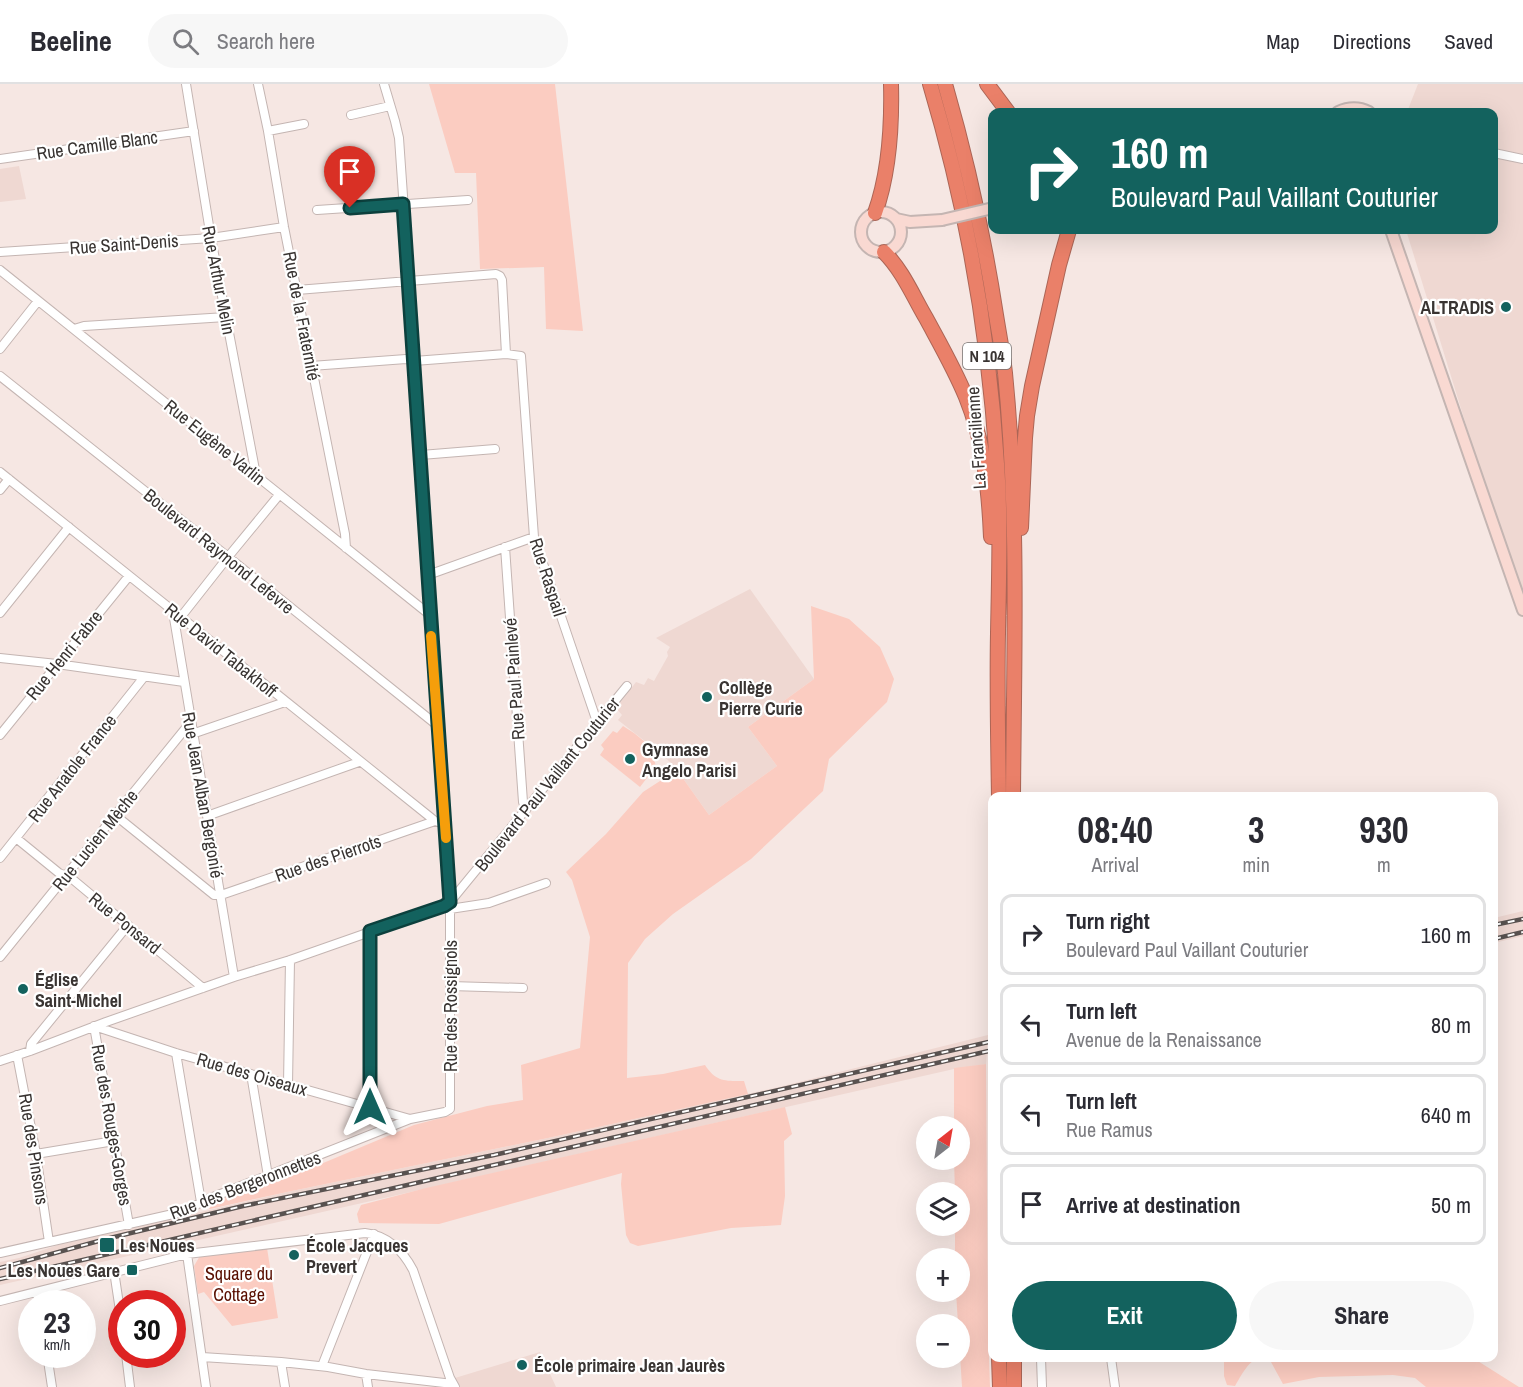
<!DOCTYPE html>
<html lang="en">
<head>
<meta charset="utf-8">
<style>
  body { margin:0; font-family:"Archivo Narrow",sans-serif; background:#f7f7f7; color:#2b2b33; height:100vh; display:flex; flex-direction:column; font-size:22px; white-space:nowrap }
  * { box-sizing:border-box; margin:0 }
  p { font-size:20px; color:#7c7c81 }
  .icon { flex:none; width:33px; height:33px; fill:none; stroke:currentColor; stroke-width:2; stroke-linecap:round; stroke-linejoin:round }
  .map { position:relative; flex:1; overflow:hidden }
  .panel { position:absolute; left:988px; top:708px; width:510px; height:570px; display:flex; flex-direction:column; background:#fff; border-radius:12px; box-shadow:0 6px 24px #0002 }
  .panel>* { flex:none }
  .hud { position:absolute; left:988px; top:24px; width:510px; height:126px; border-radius:12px; box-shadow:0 6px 24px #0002; background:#13625e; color:#fff; overflow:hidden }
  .needle { width:39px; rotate:31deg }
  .fabs { position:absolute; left:916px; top:1032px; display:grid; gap:12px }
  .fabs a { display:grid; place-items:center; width:54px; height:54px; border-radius:50%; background:#fff; box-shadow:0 6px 24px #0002; font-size:30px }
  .speed { position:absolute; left:18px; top:1206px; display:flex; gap:12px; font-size:30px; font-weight:700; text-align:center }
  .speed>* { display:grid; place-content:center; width:78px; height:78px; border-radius:50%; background:#fff; box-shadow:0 6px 24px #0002; line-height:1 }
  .speed small { font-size:15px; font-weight:400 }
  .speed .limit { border:9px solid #d22; background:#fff; color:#111 }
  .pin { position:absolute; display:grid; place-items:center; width:51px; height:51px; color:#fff; margin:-62px -26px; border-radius:50% 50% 50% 0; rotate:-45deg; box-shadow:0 0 6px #0007 }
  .pin .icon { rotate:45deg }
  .me { position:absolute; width:66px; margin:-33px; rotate:0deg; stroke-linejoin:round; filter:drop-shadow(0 0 4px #0008) }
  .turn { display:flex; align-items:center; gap:21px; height:126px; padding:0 24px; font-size:27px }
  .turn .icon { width:78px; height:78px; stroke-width:2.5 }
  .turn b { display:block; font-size:42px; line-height:51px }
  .eta { display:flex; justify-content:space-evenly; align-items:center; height:102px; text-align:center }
  .eta b { font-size:36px; font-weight:800; line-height:42px }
  .button { display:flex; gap:12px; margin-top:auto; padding:12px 24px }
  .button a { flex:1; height:69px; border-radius:36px; background:#13625e; color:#fff; font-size:24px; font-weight:800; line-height:69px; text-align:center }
  .button a+a { background:#f7f7f7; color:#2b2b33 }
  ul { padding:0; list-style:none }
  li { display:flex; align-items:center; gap:18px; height:81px; margin:0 12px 9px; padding:0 12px; border:3px solid #e1e1e2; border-radius:12px }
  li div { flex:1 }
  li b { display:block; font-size:22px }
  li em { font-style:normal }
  header { display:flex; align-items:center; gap:36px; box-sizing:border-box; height:84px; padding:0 30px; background:#fff; border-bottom:2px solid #e1e1e2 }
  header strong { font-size:28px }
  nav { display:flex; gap:33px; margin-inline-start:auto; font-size:21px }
  .search { width:420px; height:54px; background:#f7f7f7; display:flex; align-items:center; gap:15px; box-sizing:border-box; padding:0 21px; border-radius:33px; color:#7c7c81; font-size:22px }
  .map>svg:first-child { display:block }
</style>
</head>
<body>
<header>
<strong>Beeline</strong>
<div class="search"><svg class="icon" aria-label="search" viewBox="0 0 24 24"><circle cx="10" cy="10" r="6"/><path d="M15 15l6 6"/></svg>Search here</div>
<nav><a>Map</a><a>Directions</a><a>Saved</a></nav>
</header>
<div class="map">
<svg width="1523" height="1303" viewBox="0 0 1523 1303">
  <rect width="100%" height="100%" fill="#f6e7e3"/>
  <path fill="#efd8d2" d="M1418,0H1523V515L1503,461L1406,146H1494V28H1407Z
    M19,82L26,115L0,118V85Z
    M750,505L814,595L748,643L777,682L709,731L677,686L665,673L618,636L622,631L616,624L636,598L644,601L648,594L654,597L668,572L667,568L670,563L656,554Z
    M1523,827V852L1494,859V834Z
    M988,951L986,980L954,985L0,1201V1178L19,1174L58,1161L287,1108L548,1054L779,1003Z
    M540,1268L556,1303H460L455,1294Z"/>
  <path fill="#fbccc1" d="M429,0H555L583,247L546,245L544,183L480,185L476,89H455Z
    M811,522L849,535L880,563L894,595L887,618L829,675L823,707L751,775L673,830L645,855L628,879L627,994L663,990L705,981C716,998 725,997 744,997L748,1010L548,1054L287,1108L210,1125L205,1121L206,1118L297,1090L414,1041L487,1022L523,1016L521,981L580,964L590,853L572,796L566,788L606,750L643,708L677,686L709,731L777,682L748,643L814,595Z
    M623,642L634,649L650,662L656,682L640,703L600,671L604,665L601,661L613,647L617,649Z
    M986,980L988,1244L990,1303H962L960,1270V1240H958L956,1208H960V1174H955V1142H960V1108H955L954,1076H960V1042H954V984Z
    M785,1023L792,1050L784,1057L785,1112L781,1141L731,1144L638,1162L630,1159L626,1151L621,1100L622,1089L439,1140L359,1139L357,1130L361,1121L426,1104Z
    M267,1164L278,1234L232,1242L204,1208L198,1210L194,1182L201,1170Z
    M1224,1274H1259C1248,1277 1241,1292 1235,1302L1227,1301L1224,1292Z
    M1264,1274H1473L1519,1303H1426L1415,1294L1393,1291L1319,1293L1283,1300L1271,1278Z"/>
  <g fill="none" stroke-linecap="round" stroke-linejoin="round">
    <g stroke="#c4b5b2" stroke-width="10">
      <path id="street" d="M186,0L211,154L256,391
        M258,0L268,47L284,143L345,450L346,464
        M351,31L390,22
        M268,47L304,40
        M1494,69L1523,75
        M0,75L194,47
        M317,126L468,116
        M0,168L211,154L284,143
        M0,186L430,531
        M297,206L496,190L500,192L502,196L506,270
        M74,245L84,242L226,233
        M0,265L38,217
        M311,282L406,275L414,277L506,270L521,272L534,453L597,638
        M0,292L228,473L438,642
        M421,371L495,365
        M0,388L435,737L445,740
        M0,406L9,395
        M505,463L523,718L526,726
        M428,491L534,453
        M173,528L234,893
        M0,529L69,443
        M180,534L228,473L279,411
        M0,574L57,580L184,598
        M192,650L285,618
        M0,651L129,492
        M115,731L214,811H221L435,737
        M207,732L359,678
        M16,754L59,789L71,794L203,904
        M0,774L144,593
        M450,825L489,819L546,799
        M0,873L185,645L191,640
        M450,902L523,904
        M94,942L176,969L410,1035
        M94,942L129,1141
        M30,967L31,960L128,841
        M176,969L201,1118
        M17,971L36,1070L49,1158
        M0,977L30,967L106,938L234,893L290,876L444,822L450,818L627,602
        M251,990L268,1092
        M288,1001L290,876
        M370,1023L371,847
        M36,1070L114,1057
        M0,1169L182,1128L208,1115L410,1035L445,1028L450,1025V807L430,531L421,371L399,54L395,37L384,0
        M187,1170L206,1303
        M114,1187L122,1240
        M37,1208L39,1220
        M0,1217L187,1170L365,1149C387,1151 403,1167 413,1186L450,1294L455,1303
        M47,1270L52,1303
        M126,1270L130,1303
        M202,1273L281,1278L328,1283L366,1290L453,1300
        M1041,1274L1042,1303
        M1111,1274L1115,1303
        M281,1278L285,1303
        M322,1282L374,1150
        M366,1290L368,1303"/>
    </g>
    <g stroke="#c4b5b2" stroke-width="14">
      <path id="secondary" d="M1338,28C1349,23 1359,23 1369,28
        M861 148a20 20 0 1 1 40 0a20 20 0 1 1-40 0Z
        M896,135L910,138L942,136
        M1391,146L1523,526"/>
    </g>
    <g stroke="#ac6556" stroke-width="16">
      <path id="highway" d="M930,0C967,124 989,251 997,380C1001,436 999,493 998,549C997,603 998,658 999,712
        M945,0C967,76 984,153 996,231C999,250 1003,270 1005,289C1019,430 1014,572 1013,712
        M987,0L1008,28
        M875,129C889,90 892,41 891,0
        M884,168C903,187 913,212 926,234C940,260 955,286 966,313C984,357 989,406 991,453
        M1021,444L1025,354L1027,332L1032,302L1059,181L1069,146
        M999,1274L1000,1303
        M1014,1274V1303"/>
    </g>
    <use href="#street" stroke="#fff" stroke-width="8"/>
    <use href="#secondary" stroke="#f9d9d2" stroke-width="10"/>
    <use href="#highway" stroke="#ea8069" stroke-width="14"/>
    <g stroke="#595250" stroke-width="4.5">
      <path id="rail" d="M1494,841L1523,835
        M1494,855L1523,848
        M0,1184L106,1155L243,1122L494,1071L993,957
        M0,1195L993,966"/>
    </g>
    <use href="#rail" stroke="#fff" stroke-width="2" stroke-dasharray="7" stroke-linecap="butt"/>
    <g stroke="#c4b5b2" stroke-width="14" stroke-linecap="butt">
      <path id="secondary-bridge" d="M942,136L993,124"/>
    </g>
    <use href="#secondary-bridge" stroke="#f9d9d2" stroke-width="10"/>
  </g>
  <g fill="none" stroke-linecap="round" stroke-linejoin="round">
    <g stroke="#0c403d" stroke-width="15">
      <path id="route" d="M350,124L403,120L450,818L444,822L370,847V1023"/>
    </g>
    <use href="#route" stroke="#13625e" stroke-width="10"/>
    <path stroke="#f59e0b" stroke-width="10" d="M431,552L446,754"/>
  </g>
  <g fill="#13625e" stroke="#fff" stroke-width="2">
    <circle cx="1506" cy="223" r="6"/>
    <circle cx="707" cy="613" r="6"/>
    <circle cx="630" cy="675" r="6"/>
    <circle cx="23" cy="905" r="6"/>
    <rect x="99" y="1153" width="16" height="16" rx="3"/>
    <circle cx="294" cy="1171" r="6"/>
    <rect x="126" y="1180" width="12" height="12" rx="3"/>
    <circle cx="522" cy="1281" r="6"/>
  </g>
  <g text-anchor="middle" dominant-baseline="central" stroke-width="4.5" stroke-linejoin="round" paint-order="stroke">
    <rect fill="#fff" stroke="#747170" stroke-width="1.5" x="963" y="259" width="48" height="26" rx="4.5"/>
    <g font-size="16" font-weight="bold" fill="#393432">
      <text x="987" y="272">N 104</text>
    </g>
    <g font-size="18" fill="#393432" stroke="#fff">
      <text transform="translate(97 61) rotate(-8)">Rue Camille Blanc</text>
      <text transform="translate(124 160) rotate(-4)">Rue Saint-Denis</text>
      <text transform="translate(219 196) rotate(79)">Rue Arthur Melin</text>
      <text transform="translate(302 232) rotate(79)">Rue de la Fraternité</text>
      <text transform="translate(976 354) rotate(-94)">La Francilienne</text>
      <text transform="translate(215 358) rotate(39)">Rue Eugène Varlin</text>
      <text transform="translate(219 467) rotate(39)">Boulevard Raymond Lefevre</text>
      <text transform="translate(548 493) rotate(72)">Rue Raspail</text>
      <text transform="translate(221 566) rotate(39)">Rue David Tabakhoff</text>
      <text transform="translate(64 571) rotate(-51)">Rue Henri Fabre</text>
      <text transform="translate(514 595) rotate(-94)">Rue Paul Painlevé</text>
      <text transform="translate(72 684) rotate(-52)">Rue Anatole France</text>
      <text transform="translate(547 700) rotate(-51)">Boulevard Paul Vaillant Couturier</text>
      <text transform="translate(203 711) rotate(80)">Rue Jean Alban Bergonié</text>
      <text transform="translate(95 756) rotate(-51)">Rue Lucien Mèche</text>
      <text transform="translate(328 774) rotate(-19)">Rue des Pierrots</text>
      <text transform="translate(125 839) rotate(39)">Rue Ponsard</text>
      <text transform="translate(450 922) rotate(-90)">Rue des Rossignols</text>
      <text transform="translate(252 990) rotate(16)">Rue des Oiseaux</text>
      <text transform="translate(112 1041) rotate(80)">Rue des Rouges-Gorges</text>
      <text transform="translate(34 1065) rotate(81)">Rue des Pinsons</text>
      <text transform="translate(245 1101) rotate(-21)">Rue des Bergeronnettes</text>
    </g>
    <g font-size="18" font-weight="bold" fill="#393432" stroke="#fff" text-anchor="start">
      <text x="1494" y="223" text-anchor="end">ALTRADIS</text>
      <text x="719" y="603">Collège<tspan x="719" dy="21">Pierre Curie</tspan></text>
      <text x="642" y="665">Gymnase<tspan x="642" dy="21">Angelo Parisi</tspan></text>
      <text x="35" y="895">Église<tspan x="35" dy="21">Saint-Michel</tspan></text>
      <text x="120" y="1161">Les Noues</text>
      <text x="306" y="1161">École Jacques<tspan x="306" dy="21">Prevert</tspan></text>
      <text x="120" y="1186" text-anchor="end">Les Noues Gare</text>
      <text x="534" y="1281">École primaire Jean Jaurès</text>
    </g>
    <g font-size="18" fill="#590f01" stroke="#fff">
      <text x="239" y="1189">Square du<tspan x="239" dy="21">Cottage</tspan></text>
    </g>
  </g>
</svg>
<div class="fabs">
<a><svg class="needle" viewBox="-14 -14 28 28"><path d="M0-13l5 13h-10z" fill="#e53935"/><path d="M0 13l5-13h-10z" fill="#7c7c81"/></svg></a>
<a><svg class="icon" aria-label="layers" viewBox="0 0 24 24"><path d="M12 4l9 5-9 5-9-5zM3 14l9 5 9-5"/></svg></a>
<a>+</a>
<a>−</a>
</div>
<div class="speed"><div>23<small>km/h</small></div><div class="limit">30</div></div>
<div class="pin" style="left:350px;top:124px;background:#d93025"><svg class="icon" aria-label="arrive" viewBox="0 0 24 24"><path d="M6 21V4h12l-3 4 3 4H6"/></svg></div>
<svg class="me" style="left:370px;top:1023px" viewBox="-20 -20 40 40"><path d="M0-17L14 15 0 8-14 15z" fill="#13625e" stroke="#fff" stroke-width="4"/></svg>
<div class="hud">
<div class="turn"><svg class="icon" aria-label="right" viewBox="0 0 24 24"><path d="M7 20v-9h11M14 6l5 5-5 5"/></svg><div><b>160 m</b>Boulevard Paul Vaillant Couturier</div></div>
</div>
<section class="panel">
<div class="eta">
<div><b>08:40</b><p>Arrival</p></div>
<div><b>3</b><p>min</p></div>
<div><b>930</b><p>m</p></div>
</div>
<ul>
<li><svg class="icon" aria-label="right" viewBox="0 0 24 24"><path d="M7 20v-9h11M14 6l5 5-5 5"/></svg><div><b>Turn right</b><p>Boulevard Paul Vaillant Couturier</p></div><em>160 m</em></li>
<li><svg class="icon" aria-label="left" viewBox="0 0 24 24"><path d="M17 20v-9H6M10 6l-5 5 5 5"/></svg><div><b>Turn left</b><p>Avenue de la Renaissance</p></div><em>80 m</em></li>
<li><svg class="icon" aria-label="left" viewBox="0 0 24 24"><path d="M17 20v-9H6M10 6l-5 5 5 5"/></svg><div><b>Turn left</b><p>Rue Ramus</p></div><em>640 m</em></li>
<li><svg class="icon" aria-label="arrive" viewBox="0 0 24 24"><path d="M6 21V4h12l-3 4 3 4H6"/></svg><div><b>Arrive at destination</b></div><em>50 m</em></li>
</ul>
<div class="button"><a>Exit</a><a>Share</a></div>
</section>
</div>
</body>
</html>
